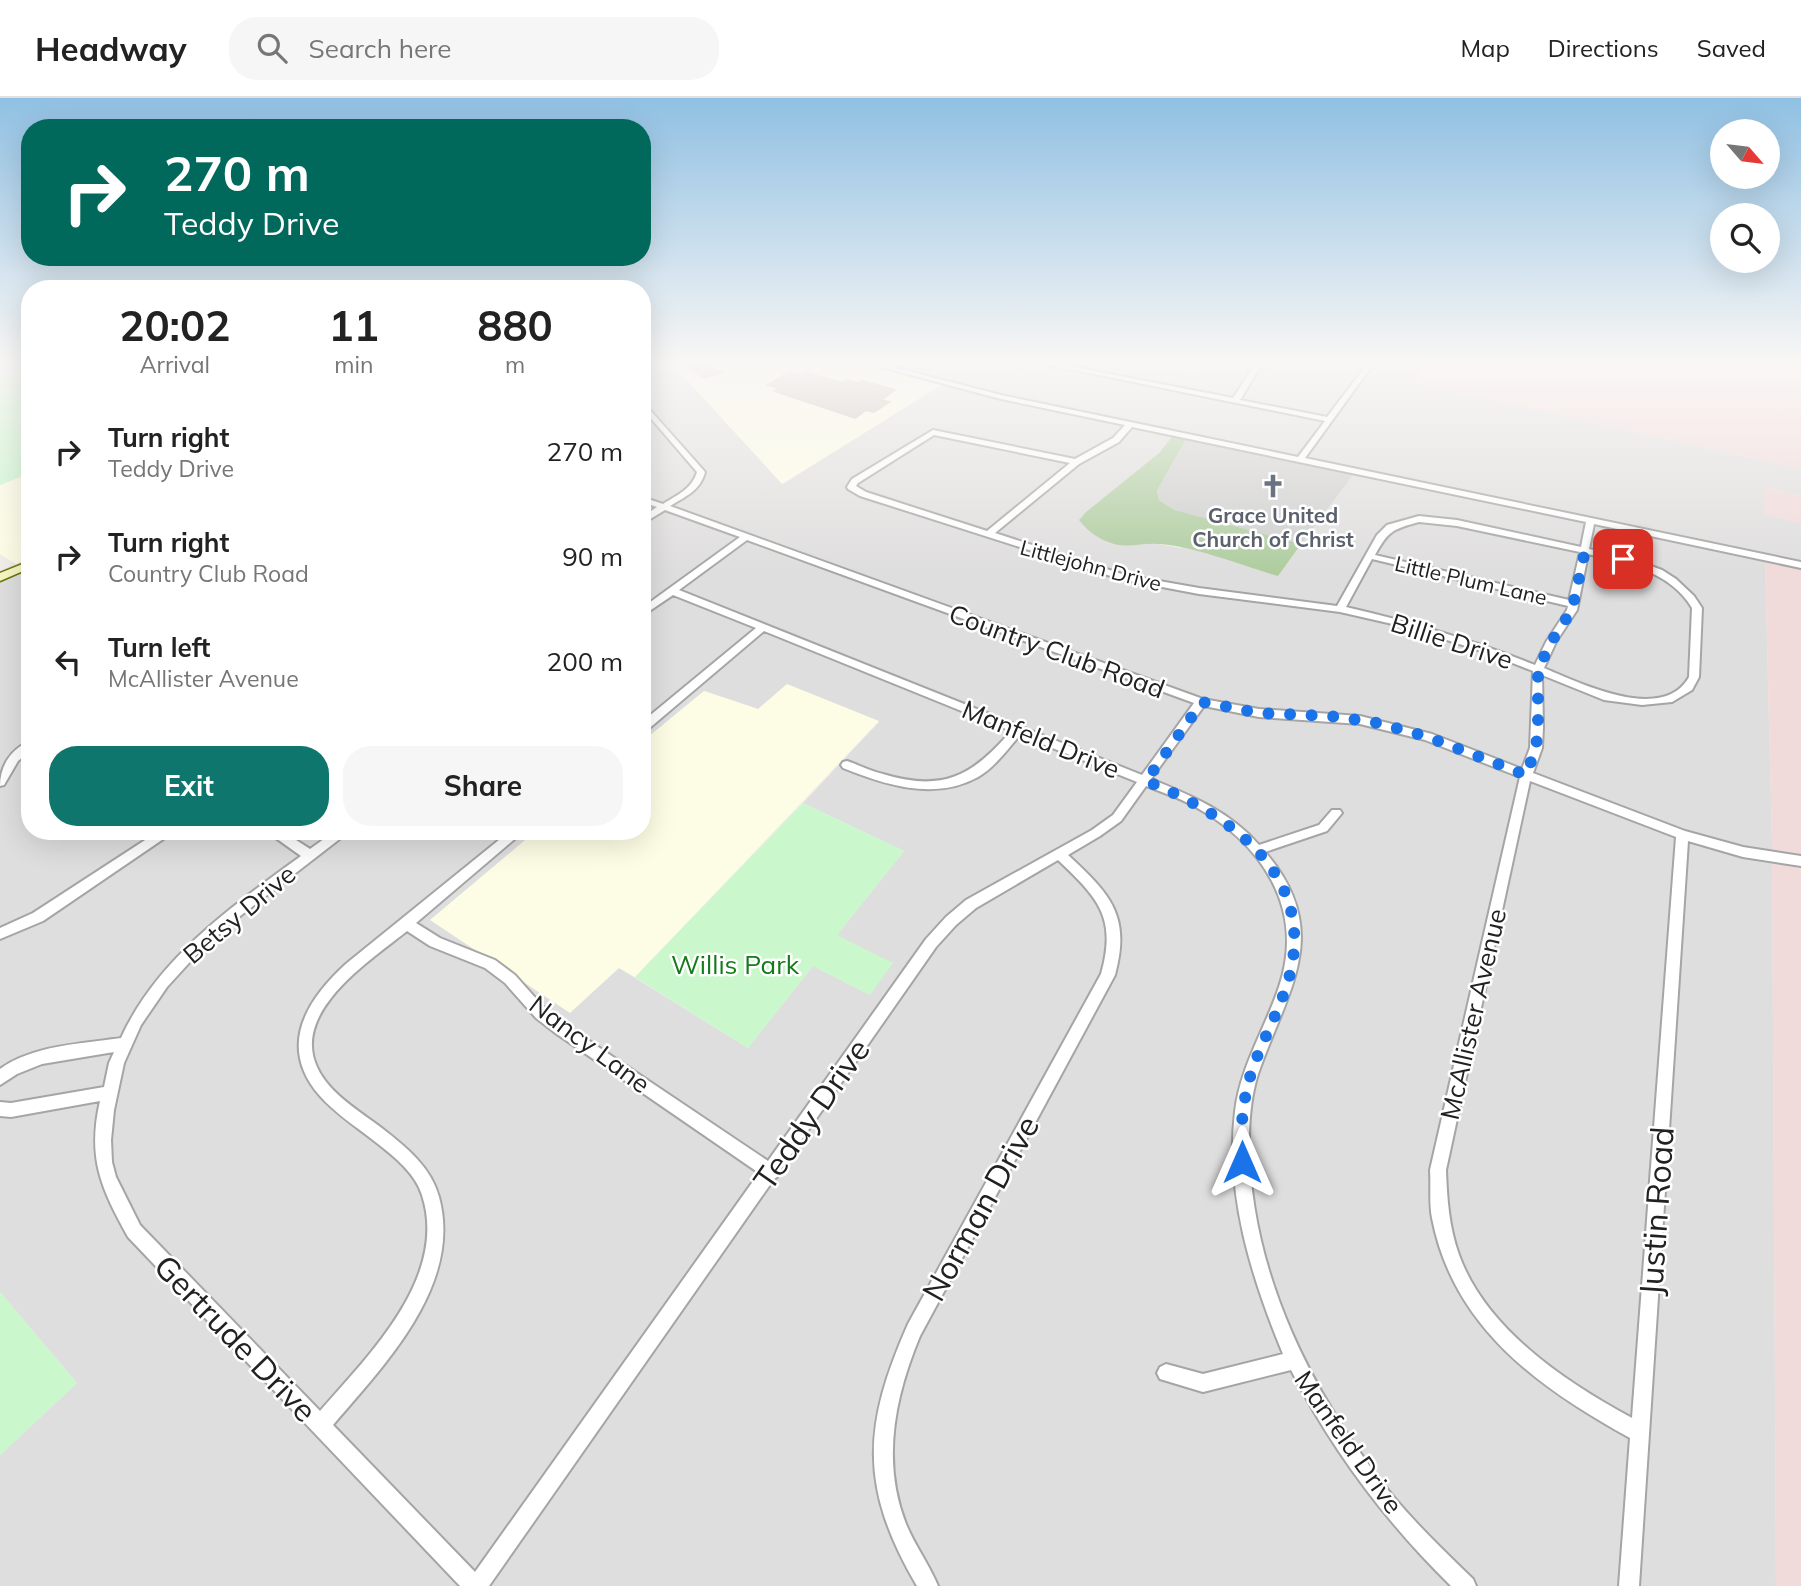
<!DOCTYPE html>
<html lang="en">
<head>
<meta charset="utf-8">
<style>
  body { margin:0; font-family:Mulish,sans-serif; background:#f6f6f6; color:#222; height:100vh; display:flex; flex-direction:column; font-size:26px; white-space:nowrap }
  * { box-sizing:border-box; margin:0 }
  p { font-size:23px; color:#767676 }
  .icon { flex:none; width:38px; height:38px; fill:none; stroke:currentColor; stroke-width:2; stroke-linecap:round; stroke-linejoin:round }
  .map { position:relative; flex:1; overflow:hidden }
  .sheet { position:absolute; left:21px; top:182px; width:630px; height:560px; display:flex; flex-direction:column; background:#fff; border-radius:28px; box-shadow:0 7px 28px #0002 }
  .sheet>* { flex:none }
  .guide { position:absolute; left:21px; top:21px; width:630px; height:147px; border-radius:28px; box-shadow:0 7px 28px #0002; background:#00695c; color:#fff; overflow:hidden }
  .needle { width:46px; rotate:118deg }
  .controls { position:absolute; left:1710px; top:21px; display:grid; gap:14px }
  .controls a { display:grid; place-items:center; width:70px; height:70px; border-radius:50%; background:#fff; box-shadow:0 7px 28px #0002; font-size:35px }
  .pin { position:absolute; display:grid; place-items:center; width:60px; height:60px; color:#fff; margin:-30px; border-radius:14px; box-shadow:0 4px 10px #0006 }
  .me { position:absolute; width:77px; margin:-38px; rotate:0deg; stroke-linejoin:round; filter:drop-shadow(0 0 5px #0008) }
  .turn { display:flex; align-items:center; gap:24px; height:147px; padding:0 28px; font-size:32px }
  .turn .icon { width:91px; height:91px; stroke-width:2.5 }
  .turn b { display:block; font-size:49px; line-height:60px }
  .eta { display:flex; justify-content:space-evenly; align-items:center; height:119px; text-align:center }
  .eta b { font-size:42px; font-weight:700; line-height:49px }
  .button { display:flex; gap:14px; margin-top:auto; padding:14px 28px }
  .button a { flex:1; height:80px; border-radius:28px; background:#0f766e; color:#fff; font-size:28px; font-weight:700; line-height:80px; text-align:center }
  .button a+a { background:#f6f6f6; color:#222 }
  ul { padding:0; list-style:none }
  li { display:flex; align-items:center; gap:21px; height:105px; padding:0 28px }
  li div { flex:1 }
  li b { display:block; font-size:26px }
  li em { font-style:normal }
  header { display:flex; align-items:center; gap:42px; box-sizing:border-box; height:98px; padding:0 35px; background:#fff; border-bottom:2px solid #e0e0e0 }
  header strong { font-size:33px }
  nav { display:flex; gap:38px; margin-inline-start:auto; font-size:24px }
  .search { width:490px; height:63px; background:#f6f6f6; display:flex; align-items:center; gap:18px; box-sizing:border-box; padding:0 24px; border-radius:28px; color:#767676; font-size:26px }
  .map>svg:first-child { display:block }
</style>
</head>
<body>
<header>
<strong>Headway</strong>
<div class="search"><svg class="icon" aria-label="search" viewBox="0 0 24 24"><circle cx="10" cy="10" r="6"/><path d="M15 15l6 6"/></svg>Search here</div>
<nav><a>Map</a><a>Directions</a><a>Saved</a></nav>
</header>
<div class="map">
<svg width="1801" height="1488" viewBox="0 0 1801 1488">
  <rect width="100%" height="100%" fill="#f1eee9"/>
  <path fill="#dfdede" fill-rule="evenodd" d="M642,265H661L676,270L783,386L942,286L863,265H1069L1073,267L1075,265H1143L1197,275L1204,265H1426L1414,284L1801,371V398L1766,389L1764,416L1801,425V467L1765,460L1772,747L1776,1488H0V1357L77,1285L0,1194V473L30,460V733H536L431,822L619,870L748,950L813,868L870,897L837,837L904,753L803,705L879,624L758,611L704,593L642,644ZM1174,336L1181,450L1157,446L1086,414L1159,355Z"/>
  <path fill="#f0dada" d="M1426,265H1801V371L1414,284Z
    M1766,389L1801,398V425L1763,416Z
    M1765,459L1801,467V1488H1776L1772,747Z"/>
  <path fill="#fdfde5" d="M661,265H863L943,286L782,386L676,270Z
    M30,375V460L16,466L0,456V387Z
    M787,586L879,623L635,879L619,870L570,915L430,822L536,733H642V644L704,593L758,611Z"/>
  <path fill="#cfcfcf" d="M1187,339L1355,374L1301,446L1175,412L1159,402L1157,393Z"/>
  <path fill="#afcda0" d="M1174,336L1187,339L1157,393L1159,402L1175,412L1301,446L1278,478C1246,469 1188,446 1157,446C1142,445 1130,450 1114,446C1100,442 1088,434 1079,422L1086,414L1159,355Z"/>
  <path fill="#caf7cc" d="M0,277L30,280V375L0,387Z
    M803,705L904,753L837,837L893,865L870,897L813,868L748,950L635,879Z
    M0,1194L77,1285L0,1357Z"/>
  <path fill="#c1bab5" stroke="#c2b5ac" stroke-width="2" d="M682,265H708L722,275L704,280Z
    M789,274L800,277L805,274L842,285L846,282L858,285L862,283L895,292L881,302L889,304L874,314L866,312L855,320L775,293L780,290L768,287Z"/>
  <g fill="none" stroke-linecap="round" stroke-linejoin="round">
    <g stroke="#a5a5a5" stroke-width="4">
      <path id="street" d="M866,265H877L1001,297L1298,359L1325,323L1040,265H1053L1233,300L1252,271L1248,270L1246,265H1252L1253,267L1267,265L1268,270L1259,271L1240,302L1327,319L1368,265H1374L1305,360L1801,464V470L1594,426L1589,451L1626,459L1662,472L1676,481L1694,498L1702,510L1699,579L1692,592L1672,604L1642,607L1604,602L1542,577L1543,629L1542,650L1533,675L1685,733L1743,749L1801,758V768L1743,759L1688,743L1639,1488H1619L1630,1340C1539,1290 1453,1229 1432,1120C1429,1105 1431,1088 1430,1072L1520,679L1425,642L1360,626L1259,619L1204,608L1151,681C1192,698 1229,713 1259,747L1319,727L1332,712H1340L1342,715L1327,733L1265,754C1335,835 1286,894 1258,976C1251,998 1249,1021 1249,1044C1250,1175 1312,1297 1392,1397C1417,1427 1445,1454 1473,1481L1476,1488H1451C1386,1424 1333,1354 1291,1272L1203,1294L1160,1281L1157,1275L1160,1269L1166,1266L1203,1276L1283,1256C1252,1181 1225,1097 1235,1014C1240,969 1265,931 1279,889C1306,810 1261,743 1190,706C1177,699 1161,694 1146,688L1121,723L1100,738L1068,757C1110,796 1131,817 1115,877L920,1238C895,1298 881,1363 906,1426C915,1448 929,1466 938,1488H917C859,1389 863,1328 908,1226L1101,876C1117,819 1098,800 1058,762L976,810L956,827L936,849L779,1074L777,1079L774,1081L489,1488H460L128,1139C101,1090 87,1060 100,1003L11,1019L0,1018V1004L11,1005L104,989L109,965L114,954L42,966L17,976L0,987V971C33,947 81,946 121,940C157,861 232,808 301,758L266,733H282L310,751L335,733H350L235,822L199,854L167,889L141,927L124,965L114,1012L111,1042L112,1064L116,1079L140,1127L320,1313C368,1258 449,1179 422,1097C415,1074 391,1056 373,1042C355,1028 335,1015 320,998C277,949 306,902 347,865L510,733H524L416,825L440,840L495,862L515,877L546,912L564,926L768,1063L926,841L946,819L966,802L1092,732L1113,717L1137,684L1020,637C1007,652 995,669 978,679C935,703 885,687 843,670L841,667L843,664L847,663C859,667 870,673 883,676C942,694 972,679 1011,633L764,533L646,633L642,634V624L756,530L673,497L642,518V510L740,439L665,412L642,426V419L657,409L642,404V399L663,406C677,397 692,391 697,374L642,310V303L705,374C700,393 686,398 670,408L1203,601L1259,611L1360,618L1432,636L1522,671L1530,650L1533,573L1487,555L1410,530L1340,514L1199,496L1120,481L860,398L848,391L847,389L852,381L933,332L1075,361L1113,340L1125,327L1001,301ZM1132,329L1586,424L1581,449L1457,422L1419,418L1387,427L1377,437L1337,508L1199,490L1125,477L995,435L1079,366L1119,344ZM934,337L1070,365L987,433L866,394L856,388L858,385ZM1419,424L1457,428L1580,454L1569,502L1375,457C1388,433 1393,431 1419,424ZM747,442L1194,605L1142,677L679,492ZM1588,456C1627,465 1671,474 1692,510L1689,579C1663,626 1580,585 1544,570L1556,544L1577,512ZM1372,461L1568,508L1567,512L1546,544L1535,567C1473,542 1411,524 1346,509ZM1530,683L1676,739L1632,1320C1565,1284 1486,1231 1459,1157C1449,1129 1447,1101 1446,1072ZM407,833L430,848L485,870L505,885L536,920L554,934L759,1075L475,1474L333,1327C384,1267 463,1187 439,1099C431,1069 406,1049 383,1031C361,1014 329,996 317,969C291,913 371,862 407,833Z
        M30,643V653L18,663L4,687L0,688C0,668 11,651 30,643Z
        M159,733H175L43,823L0,841V830L33,815Z"/>
    </g>
    <g stroke="#6c740c" stroke-width="3">
      <path id="secondary" d="M30,463V470L0,483V475Z"/>
    </g>
    <use href="#street" fill="#fff" fill-rule="evenodd"/>
    <use href="#secondary" fill="#f5f6c1" fill-rule="evenodd"/>
  </g>
  <linearGradient id="sky" x2="0" y2="1"><stop stop-color="#90c0e3"/><stop offset="0.56" stop-color="#f9f7f5"/><stop offset="1" stop-color="#f9f7f5" stop-opacity="0"/></linearGradient>
  <rect width="1801" height="473" fill="url(#sky)"/>
  <g fill="none" stroke-linecap="round" stroke-linejoin="round">
    <path stroke="#1a73e8" stroke-width="12" stroke-dasharray="0 21.6" d="M1242,1064C1240,1036 1242,1006 1250,979C1260,946 1279,915 1289,880C1317,776 1230,717 1146,683L1202,604L1259,615L1330,618L1378,625L1428,639L1526,677L1536,650L1538,629V572L1551,544L1572,512L1585,453L1623,461"/>
  </g>
  <defs>
    <g id="church-bare" transform="scale(1.89)"><path d="M-1.2-6h2.4v3.5h3.3v2.4h-3.3V6h-2.4V-.1h-3.3v-2.4h3.3Z" fill="#6b7280" stroke="#fff" stroke-width="2.5" paint-order="stroke"/></g>
  </defs>
  <g fill-rule="evenodd">
    <use href="#church-bare" x="1273" y="388"/>
  </g>
  <g text-anchor="middle" dominant-baseline="central" stroke-width="5" stroke-linejoin="round" paint-order="stroke">
    <g font-size="21" font-weight="bold" fill="#5b616d" stroke="#fff">
      <text x="1273" y="417">Grace United<tspan x="1273" dy="24">Church of Christ</tspan></text>
    </g>
    <g font-size="21" fill="#212121" stroke="#fff">
      <text transform="translate(1091 467) rotate(15)">Littlejohn Drive</text>
      <text transform="translate(1471 482) rotate(13)">Little Plum Lane</text>
    </g>
    <g font-size="26" fill="#212121" stroke="#fff">
      <text transform="translate(1452 543) rotate(18)">Billie Drive</text>
      <text transform="translate(1057 553) rotate(20)">Country Club Road</text>
      <text transform="translate(1041 641) rotate(22)">Manfeld Drive</text>
      <text transform="translate(239 816) rotate(-40)">Betsy Drive</text>
      <text transform="translate(1473 916) rotate(-77)">McAllister Avenue</text>
      <text transform="translate(590 946) rotate(37)">Nancy Lane</text>
      <text transform="translate(1349 1344) rotate(55)">Manfeld Drive</text>
    </g>
    <g font-size="26" fill="#137b19" stroke="#fff">
      <text x="735" y="866">Willis Park</text>
    </g>
    <g font-size="32" fill="#212121" stroke="#fff">
      <text transform="translate(811 1016) rotate(-55)">Teddy Drive</text>
      <text transform="translate(980 1110) rotate(-61)">Norman Drive</text>
      <text transform="translate(1656 1113) rotate(-86)">Justin Road</text>
      <text transform="translate(236 1240) rotate(46)">Gertrude Drive</text>
    </g>
  </g>
</svg>
<div class="controls">
<a><svg class="needle" viewBox="-14 -14 28 28"><path d="M0-13l5 13h-10z" fill="#e53935"/><path d="M0 13l5-13h-10z" fill="#767676"/></svg></a>
<a><svg class="icon" aria-label="search" viewBox="0 0 24 24"><circle cx="10" cy="10" r="6"/><path d="M15 15l6 6"/></svg></a>
</div>
<div class="pin" style="left:1623px;top:461px;background:#d93025"><svg class="icon" aria-label="arrive" viewBox="0 0 24 24"><path d="M6 21V4h12l-3 4 3 4H6"/></svg></div>
<svg class="me" style="left:1242px;top:1064px" viewBox="-20 -20 40 40"><path d="M0-17L14 15 0 8-14 15z" fill="#1a73e8" stroke="#fff" stroke-width="4"/></svg>
<div class="guide">
<div class="turn"><svg class="icon" aria-label="right" viewBox="0 0 24 24"><path d="M7 20v-9h11M14 6l5 5-5 5"/></svg><div><b>270 m</b>Teddy Drive</div></div>
</div>
<section class="sheet">
<div class="eta">
<div><b>20:02</b><p>Arrival</p></div>
<div><b>11</b><p>min</p></div>
<div><b>880</b><p>m</p></div>
</div>
<ul>
<li><svg class="icon" aria-label="right" viewBox="0 0 24 24"><path d="M7 20v-9h11M14 6l5 5-5 5"/></svg><div><b>Turn right</b><p>Teddy Drive</p></div><em>270 m</em></li>
<li><svg class="icon" aria-label="right" viewBox="0 0 24 24"><path d="M7 20v-9h11M14 6l5 5-5 5"/></svg><div><b>Turn right</b><p>Country Club Road</p></div><em>90 m</em></li>
<li><svg class="icon" aria-label="left" viewBox="0 0 24 24"><path d="M17 20v-9H6M10 6l-5 5 5 5"/></svg><div><b>Turn left</b><p>McAllister Avenue</p></div><em>200 m</em></li>
</ul>
<div class="button"><a>Exit</a><a>Share</a></div>
</section>
</div>
</body>
</html>
